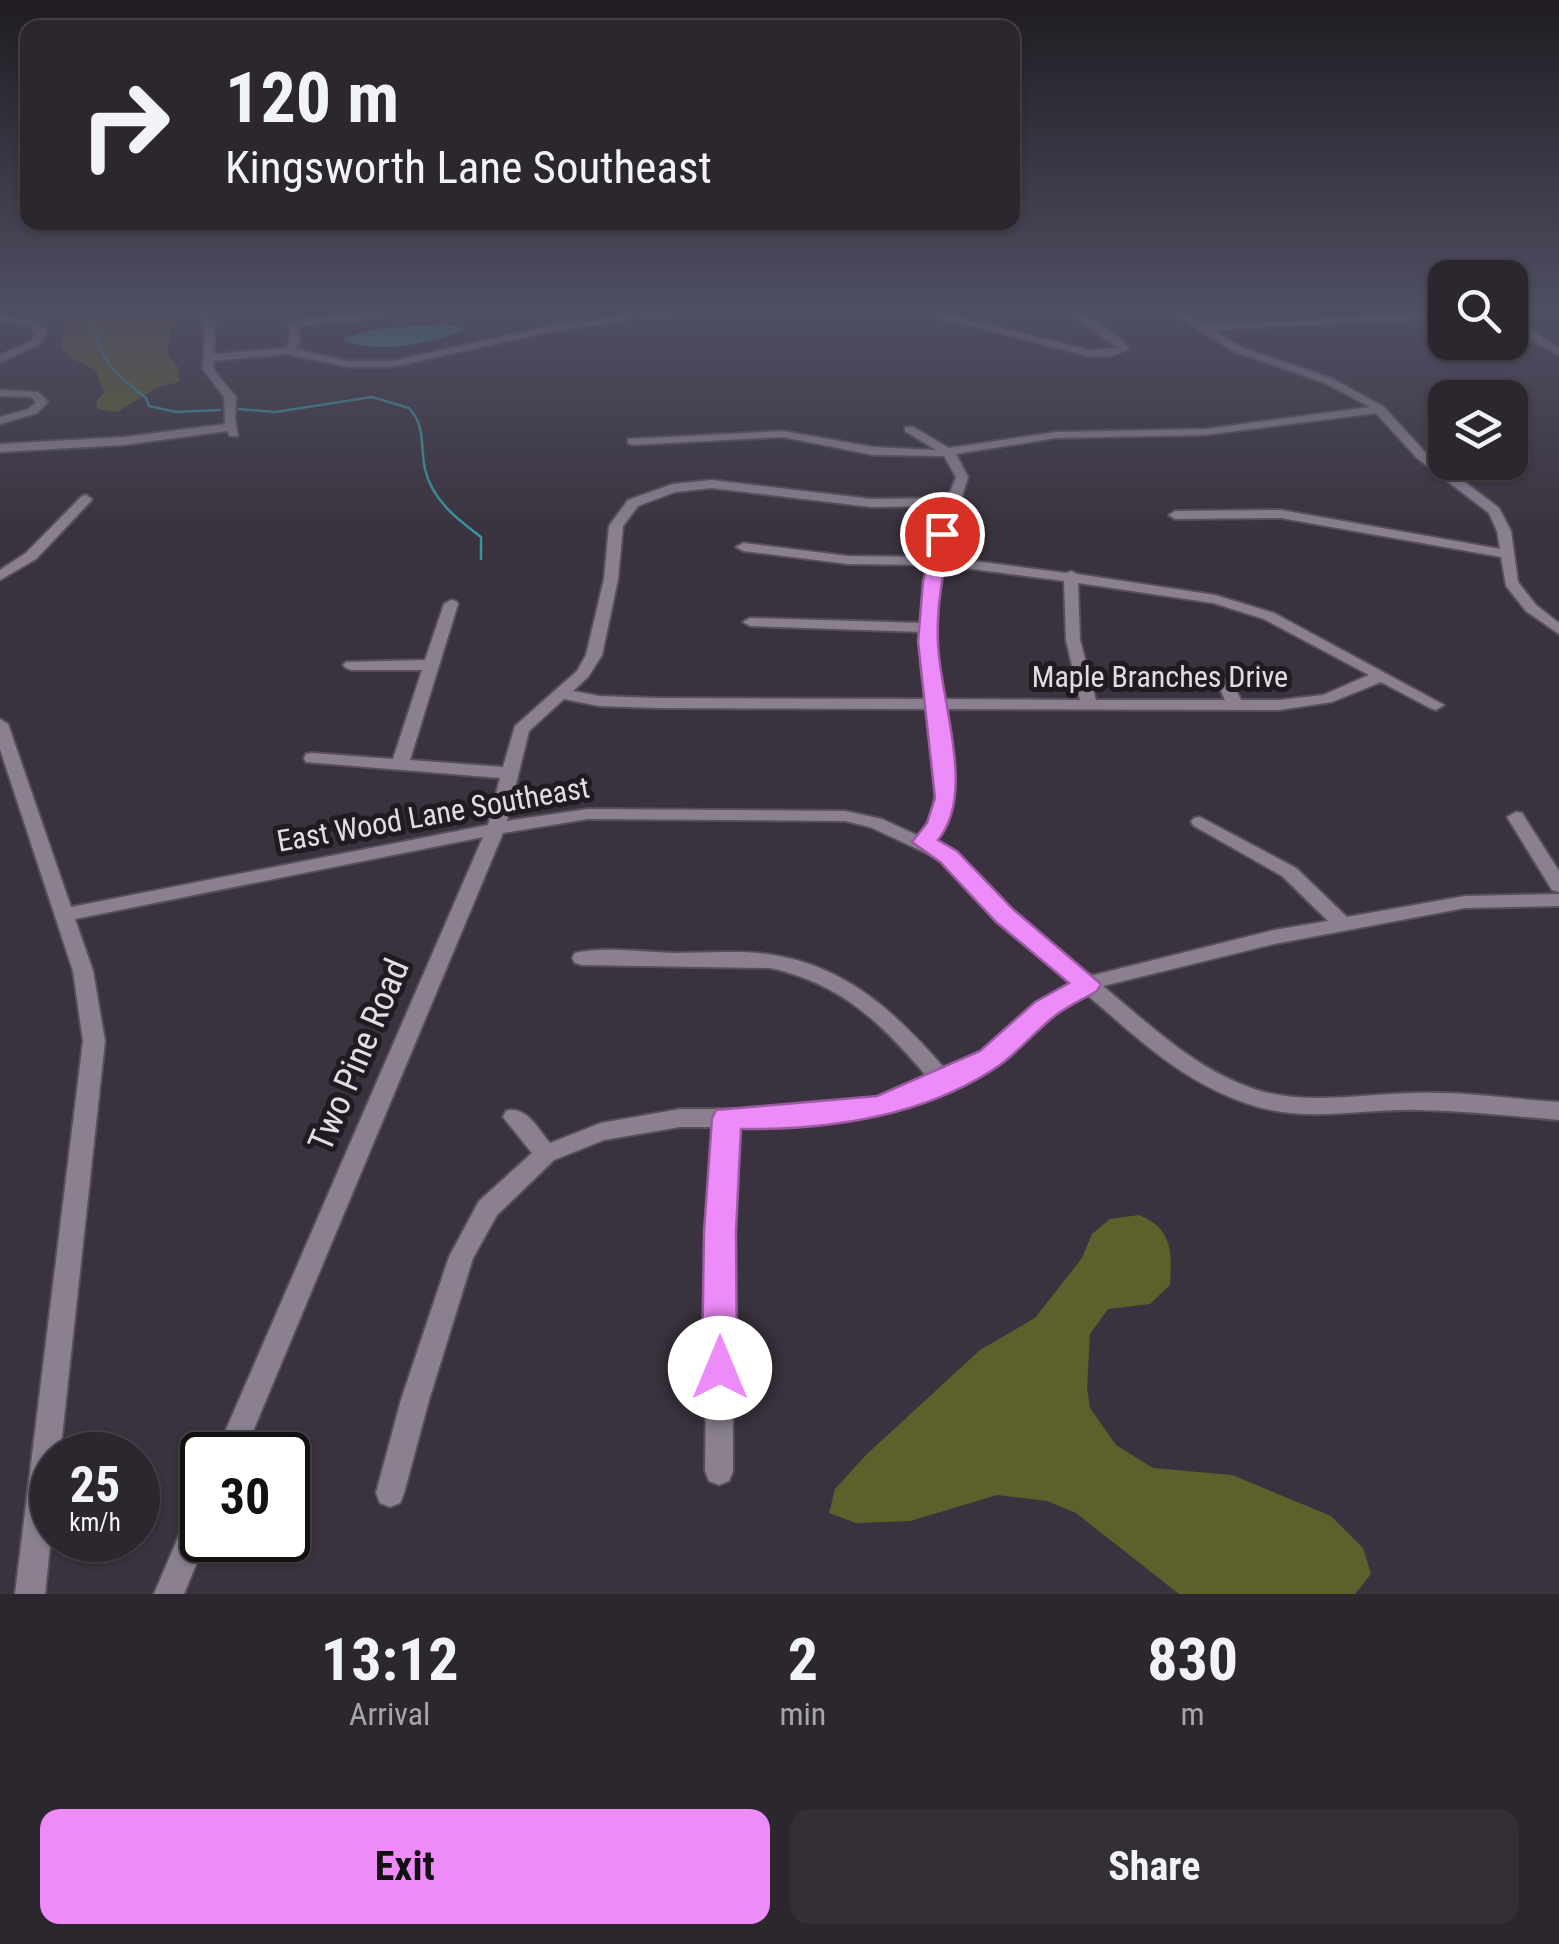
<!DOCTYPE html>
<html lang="en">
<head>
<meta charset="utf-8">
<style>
  body { margin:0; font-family:"Roboto Condensed",sans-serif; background:#342e36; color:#f1f3f6; height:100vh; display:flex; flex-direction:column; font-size:38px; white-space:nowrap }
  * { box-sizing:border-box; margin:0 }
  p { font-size:32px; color:#a6a5aa }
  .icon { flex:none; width:55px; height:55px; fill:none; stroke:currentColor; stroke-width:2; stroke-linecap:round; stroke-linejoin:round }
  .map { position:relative; height:1594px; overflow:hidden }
  .sheet { display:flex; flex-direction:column; background:#2c262e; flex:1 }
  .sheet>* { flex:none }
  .top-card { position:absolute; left:20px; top:20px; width:1000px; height:210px; border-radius:20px; box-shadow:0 2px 8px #0004,0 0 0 2px #48434a; background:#2c262e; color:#f1f3f6; overflow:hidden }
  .fabs { position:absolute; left:1428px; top:260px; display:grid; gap:20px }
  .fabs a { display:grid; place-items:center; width:100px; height:100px; border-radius:20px; background:#2c262e; box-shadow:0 2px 8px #0004,0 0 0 2px #48434a; font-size:50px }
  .speed { position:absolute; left:30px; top:1432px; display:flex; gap:20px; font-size:50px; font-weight:700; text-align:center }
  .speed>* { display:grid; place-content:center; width:130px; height:130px; border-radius:50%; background:#2c262e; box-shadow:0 2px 8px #0004,0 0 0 2px #48434a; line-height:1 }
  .speed small { font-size:25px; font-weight:400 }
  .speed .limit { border:5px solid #111; border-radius:15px; background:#fff; color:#111 }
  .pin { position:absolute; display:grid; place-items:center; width:85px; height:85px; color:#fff; margin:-42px; border:5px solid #fff; border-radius:50%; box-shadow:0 2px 10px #0007 }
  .me { position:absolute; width:110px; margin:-55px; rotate:0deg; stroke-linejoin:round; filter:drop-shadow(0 0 8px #0008) }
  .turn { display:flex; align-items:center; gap:35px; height:210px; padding:0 40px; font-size:45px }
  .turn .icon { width:130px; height:130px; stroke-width:2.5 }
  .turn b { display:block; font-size:70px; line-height:85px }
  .eta { display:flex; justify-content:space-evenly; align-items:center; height:170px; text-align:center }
  .eta b { font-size:60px; font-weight:700; line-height:70px }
  .primary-button { display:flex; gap:20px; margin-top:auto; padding:20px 40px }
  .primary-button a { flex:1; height:115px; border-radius:20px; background:#ed8cf9; color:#111; font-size:40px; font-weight:700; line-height:115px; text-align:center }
  .primary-button a+a { background:#342e36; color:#f1f3f6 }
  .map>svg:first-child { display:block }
</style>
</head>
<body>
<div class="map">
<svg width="1559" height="1594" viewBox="0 0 1559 1594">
  <rect width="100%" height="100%" fill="#3a323e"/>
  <path fill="#5e602b" d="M0,311L175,312L181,316L170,326L168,355L178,367L180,382L160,386L117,412L98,409L96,402L104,392L96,371L70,357L61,348L66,318Z
    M1139,1215C1173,1229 1172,1252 1170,1285L1150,1304L1108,1309L1090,1334L1087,1388L1090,1408L1116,1445L1153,1468L1232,1475L1331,1516L1363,1548L1371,1574L1355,1594H1179L1076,1513L1047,1501L997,1495L910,1521L856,1523L829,1513L835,1489L866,1455L980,1350L1035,1318L1082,1258L1092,1234L1110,1219Z"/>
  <path fill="#37969d" d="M446,324L467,330C437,341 371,357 343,339L375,329Z"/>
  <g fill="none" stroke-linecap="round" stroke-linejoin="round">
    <path stroke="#37969d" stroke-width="2.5" d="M93,311C97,359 110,369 146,398L149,406L176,412L220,410
      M239,409L275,412L372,397L409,408C426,426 420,446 425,469C432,500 457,519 481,537V559"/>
    <g stroke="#57505b" stroke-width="4">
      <path id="minor" d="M191,311H202L215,322L214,354L284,348L290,342L288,325L301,319L389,311H423L418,314L298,326L300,342L294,349L348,361H392L554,325L618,316L633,311H714L665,319L635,317L620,322L554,331L392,367H348L287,354L214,361L213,369L236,397L235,419L238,436H230L227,431L124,445L0,452V444L124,437L225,424L224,397L203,369L205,323Z
        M899,311L956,316L1088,350L1118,348L1065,311C1085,311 1118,333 1129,349L1112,356H1088L956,322Z
        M1168,311H1180L1204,325L1445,312V318L1213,330L1241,347L1333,379L1384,407L1425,452L1499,508L1511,531L1518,582L1536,605L1559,623V634L1526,611L1506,586L1501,557L1281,518L1175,519L1169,515L1175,511L1281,510L1500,549L1497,531L1489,513L1417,458L1376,413L1205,435L1056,438L956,454L968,477L943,557L1066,573L1071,571L1077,574L1215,595L1274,613L1444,705L1436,710L1430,708L1381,682L1332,702L1279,710L943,709C949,757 967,801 933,842L955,852L1012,912L1090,976L1274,930L1328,921L1282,876L1194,826L1191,822L1194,818L1200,817L1296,868L1347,917L1465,896L1559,894V906L1465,908L1274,944L1103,986C1150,1025 1195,1069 1254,1089C1306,1106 1361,1094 1414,1093C1462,1091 1511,1099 1559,1102V1120C1513,1116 1466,1111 1420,1110C1356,1108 1302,1126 1237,1100C1177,1077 1134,1035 1086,994L1052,1014L998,1064L952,1088L888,1113L782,1127H738L732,1231L733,1471L729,1481L719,1485L709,1481L705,1471L708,1231L715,1127H680L604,1140L554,1160L497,1215L473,1258L429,1400L404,1493L400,1503L390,1507L380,1503L376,1493L401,1400L449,1257L479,1201L532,1153L503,1117L506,1111C526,1105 538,1129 550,1143L601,1123L680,1109H782L878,1099L929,1079C882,1024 843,984 770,968L582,965L575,963L572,958L575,953C602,946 645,952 674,953C706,953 742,950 773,955C849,967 898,1015 947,1071L982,1052L1038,1004L1073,983L998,920L941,860L870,827L845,821L588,819L503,833L243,1455H215L483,837L75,919L93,971L105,1041L60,1455H52V1526L45,1594H15L83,1041L73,971L0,749V719L8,724L71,907L488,825L500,778L306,762L304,758L306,754L312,753L393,759L422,670H351L346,668L343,665L346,662L425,660L444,604L451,600L456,601L458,604L410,760L503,767L515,726L577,671L586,655L604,579L609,526L628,500L673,484L712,480L871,499L948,498L956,477L944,456L873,455L783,437L632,445L628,443V439L783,431L873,447L932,450H936L905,431V427H913L949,448L1056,432L1205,429L1370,407L1325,383L1233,351ZM712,488L871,507L946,506L930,557L848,556L743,543L736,547L743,551L848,564L928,565L922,623L750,618L743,622L750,626L922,632L921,664L926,699L658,698L599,696L573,691L588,677L602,655L618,579L623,526L638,506L675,492ZM942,565L1064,581L1066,640L1080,700L941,699C935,654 936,610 942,565ZM1078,583L1213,603L1264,619L1369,675L1323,695L1279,700H1241L1232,682L1226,680L1218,685L1225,700H1096L1080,640ZM564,699L599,706L658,708L927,709C932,750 948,801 919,836L882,819L845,811L588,809L507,821L529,731Z
        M1522,311H1532L1529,326L1537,334L1559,348V355L1529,338L1520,328Z
        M0,315L34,321L48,332L39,345L0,362V355L31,341L37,333L28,325L0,321Z
        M0,390L38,392L48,402L37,413L0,424V417L29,409L36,402L31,397L0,396Z
        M86,495L92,499L90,502L36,559L0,580V570L26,553L82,496Z
        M1516,812L1522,813L1559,871V892L1552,890L1507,817Z
        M202,1501V1540H206L184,1594H154L192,1505Z"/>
    </g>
    <use href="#minor" fill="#8a808f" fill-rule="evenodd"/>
  </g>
  <linearGradient id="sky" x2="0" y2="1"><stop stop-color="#201c22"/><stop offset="0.58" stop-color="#4f4f63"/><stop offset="1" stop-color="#4f4f63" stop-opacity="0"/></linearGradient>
  <rect width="1559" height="534" fill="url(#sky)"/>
  <path fill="#ed8cf9" stroke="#9a5ba2" stroke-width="2.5" d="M942,529L951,534C944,569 936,606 938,643C940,701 977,793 938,840L957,851L1014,910L1101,984L1097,991C1082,1000 1065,1007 1051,1019C1034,1033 1018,1052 1000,1065C925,1117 829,1130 741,1129L736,1231L737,1368L732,1379L720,1384L707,1379L702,1368L704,1231L712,1118L716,1110L877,1096L980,1051L1035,1002L1069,983L996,922L940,862L912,842L927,823L935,798L918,642L923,582L934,534Z"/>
  <g text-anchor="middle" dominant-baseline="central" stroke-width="10" stroke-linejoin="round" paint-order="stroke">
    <g font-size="30" fill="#e2dde5" stroke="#1f1b21">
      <text x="1160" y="676">Maple Branches Drive</text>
      <text transform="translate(433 814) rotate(-10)">East Wood Lane Southeast</text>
    </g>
    <g font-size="35" fill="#e2dde5" stroke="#1f1b21">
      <text transform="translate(359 1055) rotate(-67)">Two Pine Road</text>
    </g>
  </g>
</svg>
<div class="fabs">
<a><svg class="icon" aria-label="search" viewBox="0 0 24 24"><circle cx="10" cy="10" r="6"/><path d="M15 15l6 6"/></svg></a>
<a><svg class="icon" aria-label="layers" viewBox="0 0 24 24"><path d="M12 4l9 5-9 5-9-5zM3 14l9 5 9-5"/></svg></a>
</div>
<div class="speed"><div>25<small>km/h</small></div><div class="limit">30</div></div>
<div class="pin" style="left:942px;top:534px;background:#d93025"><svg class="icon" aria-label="arrive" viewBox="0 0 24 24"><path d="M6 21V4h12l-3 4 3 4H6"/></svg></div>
<svg class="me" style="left:720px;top:1368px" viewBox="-20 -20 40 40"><circle r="19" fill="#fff"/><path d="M0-13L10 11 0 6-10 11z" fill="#ed8cf9"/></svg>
<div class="top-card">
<div class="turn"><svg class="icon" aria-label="right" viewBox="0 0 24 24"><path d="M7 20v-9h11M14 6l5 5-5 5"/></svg><div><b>120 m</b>Kingsworth Lane Southeast</div></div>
</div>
</div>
<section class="sheet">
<div class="eta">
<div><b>13:12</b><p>Arrival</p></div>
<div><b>2</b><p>min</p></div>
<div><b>830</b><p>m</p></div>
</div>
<div class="primary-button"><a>Exit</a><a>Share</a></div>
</section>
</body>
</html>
